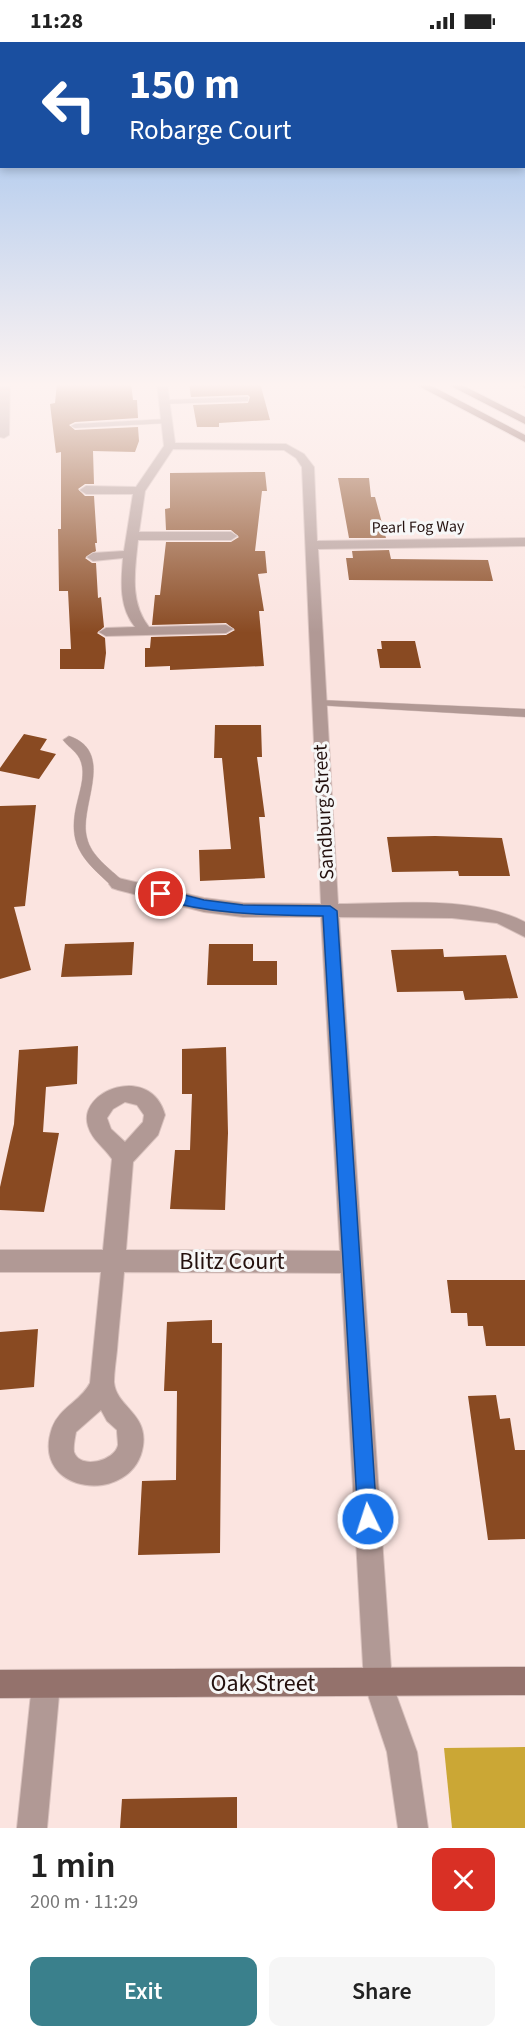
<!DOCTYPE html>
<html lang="en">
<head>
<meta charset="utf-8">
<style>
  body { margin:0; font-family:"Source Sans 3",sans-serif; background:#f6f6f6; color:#222; height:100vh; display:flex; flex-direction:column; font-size:22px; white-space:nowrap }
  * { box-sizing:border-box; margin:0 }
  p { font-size:20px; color:#767676 }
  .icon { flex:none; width:33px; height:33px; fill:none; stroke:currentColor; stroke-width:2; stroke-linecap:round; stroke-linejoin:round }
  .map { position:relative; height:1786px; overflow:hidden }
  .details { display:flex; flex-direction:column; background:#fff; flex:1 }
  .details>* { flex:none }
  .banner { position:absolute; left:0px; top:0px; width:525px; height:126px; box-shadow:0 3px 9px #0003; background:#1a4fa0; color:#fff; overflow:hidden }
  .pin { position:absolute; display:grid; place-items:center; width:51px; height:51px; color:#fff; margin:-26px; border:3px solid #fff; border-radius:50%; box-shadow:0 2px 6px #0007 }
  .me { position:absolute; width:66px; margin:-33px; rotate:356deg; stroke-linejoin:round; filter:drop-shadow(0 0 4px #0008) }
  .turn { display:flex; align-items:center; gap:21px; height:126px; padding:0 30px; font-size:27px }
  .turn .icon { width:78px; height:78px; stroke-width:2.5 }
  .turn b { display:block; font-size:42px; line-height:51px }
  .round { display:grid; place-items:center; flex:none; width:63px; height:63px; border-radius:12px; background:#f6f6f6 }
  .head { display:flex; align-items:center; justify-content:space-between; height:102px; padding:0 30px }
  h1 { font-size:36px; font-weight:600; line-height:45px }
  .button { display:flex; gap:12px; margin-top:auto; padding:12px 30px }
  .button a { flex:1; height:69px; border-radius:12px; background:#3a808c; color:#fff; font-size:24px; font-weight:600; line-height:69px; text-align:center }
  .button a+a { background:#f6f6f6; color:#222 }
  .status { display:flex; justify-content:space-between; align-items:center; height:42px; padding:0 30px; background:#fff; direction:ltr }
  .status svg { height:16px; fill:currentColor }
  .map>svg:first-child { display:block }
</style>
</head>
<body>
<div class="status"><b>11:28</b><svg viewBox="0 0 49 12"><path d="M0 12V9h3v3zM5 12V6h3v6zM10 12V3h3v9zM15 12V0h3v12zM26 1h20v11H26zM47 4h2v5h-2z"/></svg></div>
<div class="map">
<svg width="525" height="1786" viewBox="0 0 525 1786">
  <rect width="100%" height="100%" fill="#fbe4e0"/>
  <path fill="#cba735" d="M525,1705V1786H452L444,1706Z"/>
  <path fill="#894a22" d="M57,341H131L133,358H137L138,376L75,380L69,383L75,388L138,385L139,399L135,410L93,409L94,442H85L78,447L85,454H94L97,501H95L96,509L85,516L92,521H96L98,556L101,555L104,585L97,591L105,596L106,611L104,627H60V607H71L68,549H59L58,487H61V410L56,411L50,362L55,361Z
    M189,341H260L270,378L219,381V385H197L193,363L248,361L250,355L248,353L191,355Z
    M265,430L267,449H262L255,509H265L267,531L258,532L264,569H259L264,624L170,628V624L145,625V606H150L151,595L226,593L235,588L226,581L152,583L155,553H160L166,500H231L239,495L231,488H166L165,467L170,466V431Z
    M338,436H369L371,455H375L386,496H349Z
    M389,508L391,517L488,518L493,539L349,538L346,516H353L352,509Z
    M381,599H415L421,626H380L377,607H382Z
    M215,683H261L262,715H257L265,775H259L265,836L200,839L199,808L231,807L222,716H214Z
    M24,692L47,697L40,708L56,712L39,737L0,729V726Z
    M36,763L25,864L14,865L31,928L0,937V764Z
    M435,794L502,796L510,834H459L458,829L392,830L387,795Z
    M134,900L132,933L61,935L65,902Z
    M209,902H253V919H277V943H207Z
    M443,907L444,915L506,913L518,956L465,958L463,949L397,950L391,908Z
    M78,1004L77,1042L46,1045L43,1090L59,1091L44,1170L0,1168V1145L14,1082L19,1008Z
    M226,1005L228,1091L225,1168L170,1167L175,1108H190L192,1052H182V1007Z
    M447,1238H525V1304H486L483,1284H468L467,1271H451Z
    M212,1278V1301H222L220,1511L138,1513L142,1439L176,1438L177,1349H164L167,1280Z
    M38,1287L34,1345L0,1348V1290Z
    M496,1353L500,1377L510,1376L515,1408H525V1497L488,1498L468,1354Z
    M237,1755V1786H120L122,1757Z"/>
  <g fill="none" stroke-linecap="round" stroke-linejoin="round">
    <g stroke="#d9c2be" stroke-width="1">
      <path id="lane" d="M245,355H248V359L164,362L160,360L164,358Z
        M166,377L170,379L169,381L75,386L71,384L75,382Z
        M319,658L525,667V675L315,663V659Z
        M69,694C117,710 78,765 87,796C91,814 110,827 123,839L124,842L123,845H113C81,816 66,802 78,757C81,745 85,732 81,720C78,710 69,706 63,698Z"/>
    </g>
    <g stroke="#d9c2be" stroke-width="2">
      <path id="street" d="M0,341H10L9,393L4,396L0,395Z
        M157,341H167L175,401L286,402L304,412L314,425L317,499L525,496V504L318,507L338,862C397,862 472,853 525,880V895L497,881L452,876L339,875L392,1641L417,1710L428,1786H398L387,1710L364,1641L341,1231L124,1230C122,1256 119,1282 117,1308C116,1318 114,1330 114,1340C116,1365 148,1371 143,1404C134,1464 29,1454 52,1386C60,1365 80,1360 90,1341L101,1230H0V1208H103L112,1117C104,1105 92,1098 88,1084C77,1048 151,1021 165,1073L158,1093L133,1120L126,1208L340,1209L321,875H243L204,870L118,848L112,846L109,842L112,838L118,836L204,856L243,861L321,862L302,425L296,416L284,408L173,407L145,449L139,490H231L237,494L231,498H138C135,528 129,560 149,585L226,583L233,587L226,591L106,594L99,590L106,586L135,585C119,565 121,541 123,516L93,519L87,515L93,511L124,509L133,452H86L80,448L86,444L136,445L164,404ZM125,1060L137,1063L144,1073L143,1080L125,1100L111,1087L107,1076L113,1067ZM101,1368L107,1379L117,1388C117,1392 118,1399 118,1403C115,1419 80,1428 74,1410C73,1404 75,1396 76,1390Z
        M46,1628L56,1632L60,1642L47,1786H17L32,1642L36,1632Z"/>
    </g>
    <g stroke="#d9c2be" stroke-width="2">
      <path id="secondary" d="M525,1625V1653L0,1656V1628Z"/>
    </g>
    <g stroke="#d9c2be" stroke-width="2">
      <path id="highway" d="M413,341H426L525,393V400Z
        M445,341H458L525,375V382Z
        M516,341H525V346Z"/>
    </g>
    <use href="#lane" fill="#b19995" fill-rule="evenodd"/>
    <use href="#street" fill="#b19995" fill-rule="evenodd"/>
    <use href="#secondary" fill="#94726c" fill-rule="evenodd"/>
    <use href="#highway" fill="#6c3f37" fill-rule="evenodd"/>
  </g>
  <linearGradient id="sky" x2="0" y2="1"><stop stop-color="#95bced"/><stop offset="0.58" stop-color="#fdf3f1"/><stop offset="1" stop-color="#fdf3f1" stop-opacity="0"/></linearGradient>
  <rect width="525" height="591" fill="url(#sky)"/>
  <path fill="#1a73e8" stroke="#114b97" stroke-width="1.5" d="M161,847L204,858L243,863L330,864L337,869L377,1477L375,1484L368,1487L360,1484L358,1477L323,874C266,873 211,873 156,856L154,852Z"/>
  <g text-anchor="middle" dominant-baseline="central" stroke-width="6" stroke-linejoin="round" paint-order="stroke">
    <g font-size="16" fill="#24110e" stroke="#f7f7f7">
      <text transform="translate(418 485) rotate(-1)">Pearl Fog Way</text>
    </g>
    <g font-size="20" fill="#24110e" stroke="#f7f7f7">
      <text transform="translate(324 770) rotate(-93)">Sandburg Street</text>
    </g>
    <g font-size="24" fill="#24110e" stroke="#f7f7f7">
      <text x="232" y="1219">Blitz Court</text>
      <text x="263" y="1641">Oak Street</text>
    </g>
  </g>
</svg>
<div class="pin" style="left:161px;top:852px;background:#d93025"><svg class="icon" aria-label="arrive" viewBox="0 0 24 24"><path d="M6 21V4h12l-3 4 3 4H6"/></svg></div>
<svg class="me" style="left:368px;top:1477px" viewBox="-20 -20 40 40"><circle r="17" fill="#1a73e8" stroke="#fff" stroke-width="3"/><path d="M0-11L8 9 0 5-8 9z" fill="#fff"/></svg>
<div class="banner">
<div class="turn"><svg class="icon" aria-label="left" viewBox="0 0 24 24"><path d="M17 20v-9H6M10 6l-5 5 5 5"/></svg><div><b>150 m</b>Robarge Court</div></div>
</div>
</div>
<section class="details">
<div class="head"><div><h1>1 min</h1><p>200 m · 11:29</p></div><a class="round" style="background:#d93025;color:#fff"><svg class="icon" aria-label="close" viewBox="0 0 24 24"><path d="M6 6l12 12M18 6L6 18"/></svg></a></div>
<div class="button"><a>Exit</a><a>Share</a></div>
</section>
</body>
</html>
